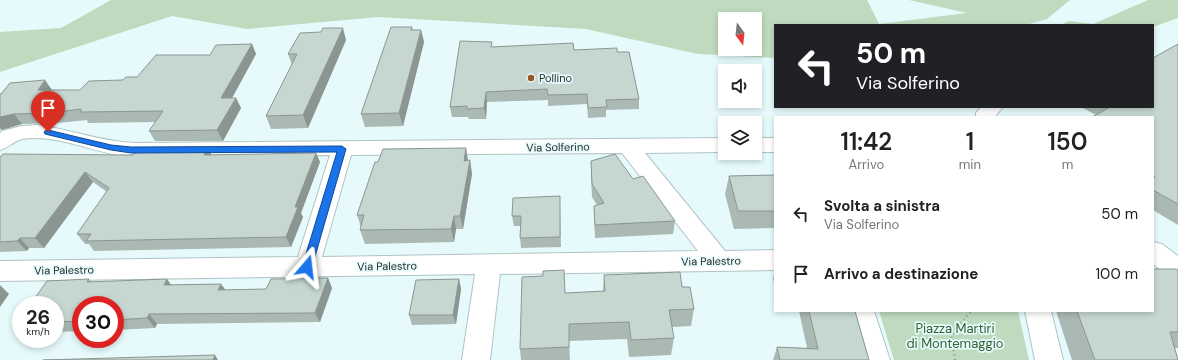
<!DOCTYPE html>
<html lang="it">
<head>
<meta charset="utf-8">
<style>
  body { margin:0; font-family:"DM Sans",sans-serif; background:#f6f6f6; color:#222; height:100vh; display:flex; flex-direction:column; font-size:15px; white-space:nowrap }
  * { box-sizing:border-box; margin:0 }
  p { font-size:13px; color:#767676 }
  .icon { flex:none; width:22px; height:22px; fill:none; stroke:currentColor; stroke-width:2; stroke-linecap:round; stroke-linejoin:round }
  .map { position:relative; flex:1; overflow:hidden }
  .sheet { position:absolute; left:774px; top:116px; width:380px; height:196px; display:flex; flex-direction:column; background:#fff; border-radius:0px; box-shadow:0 2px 6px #0003 }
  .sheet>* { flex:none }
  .banner { position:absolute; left:774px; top:24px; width:380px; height:84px; border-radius:0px; box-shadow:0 2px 6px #0003; background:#202124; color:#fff; overflow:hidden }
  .needle { width:26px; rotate:165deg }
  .controls { position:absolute; left:718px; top:12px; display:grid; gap:8px }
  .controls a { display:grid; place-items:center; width:44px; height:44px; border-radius:0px; background:#fff; box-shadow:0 2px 6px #0003; font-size:20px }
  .speed { position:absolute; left:12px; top:296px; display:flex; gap:8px; font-size:20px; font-weight:700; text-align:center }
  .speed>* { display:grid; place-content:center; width:52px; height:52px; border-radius:50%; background:#fff; box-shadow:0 2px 6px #0003; line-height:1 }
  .speed small { font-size:10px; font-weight:400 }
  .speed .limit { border:6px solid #d22; background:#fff; color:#111 }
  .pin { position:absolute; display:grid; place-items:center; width:34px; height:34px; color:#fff; margin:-41px -17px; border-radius:50% 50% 50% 0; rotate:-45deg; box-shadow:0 0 4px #0007 }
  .pin .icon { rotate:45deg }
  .me { position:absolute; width:44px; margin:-22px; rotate:17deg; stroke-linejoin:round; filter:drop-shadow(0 0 3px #0008) }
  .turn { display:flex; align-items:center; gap:14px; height:84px; padding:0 16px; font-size:18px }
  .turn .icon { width:52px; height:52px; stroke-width:2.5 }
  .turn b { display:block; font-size:28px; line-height:34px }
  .eta { display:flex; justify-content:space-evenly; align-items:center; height:68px; text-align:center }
  .eta b { font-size:24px; font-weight:600; line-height:28px }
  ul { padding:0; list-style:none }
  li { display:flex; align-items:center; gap:12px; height:60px; padding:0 16px }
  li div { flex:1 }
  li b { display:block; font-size:15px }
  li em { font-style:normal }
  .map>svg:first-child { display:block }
</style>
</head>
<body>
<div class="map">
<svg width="1178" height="360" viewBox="0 0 1178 360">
  <rect width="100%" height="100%" fill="#e6fafb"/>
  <path fill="#bfdabe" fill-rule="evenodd" d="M111,0H867L879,24L967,13L909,0H1070L1047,19L1026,25H775V58L698,54L586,29L378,17L247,29L172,16L0,72V32L61,28ZM725,19H755V49H725Z
    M1148,0H1178V18L1153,27V25H1060L1070,21L1093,24Z
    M879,311H1018L1029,360H894Z"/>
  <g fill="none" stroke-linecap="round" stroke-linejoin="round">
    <g stroke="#b0c3c5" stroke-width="2">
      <path id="minor" d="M981,107H1003L996,115V117H976V113Z
        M37,125C70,129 102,142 135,143L725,138V152L645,153L725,251L775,250V270L500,274L490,360H462L475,274L0,281V261L298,257L330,155L131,157C96,154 57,133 22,139C14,141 8,148 0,150V133L2,131L22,126ZM622,153L698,251L322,257L351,155Z
        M755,138H775V152H755Z
        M1153,242L1162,244L1178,256V279L1169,276L1153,264Z
        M848,311H874L890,360H862Z
        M1025,311H1051L1063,360H1035Z"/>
    </g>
    <path stroke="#93a1a2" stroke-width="3" stroke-dasharray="1 3.5" stroke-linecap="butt" d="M955,360L951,336L971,311"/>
    <use href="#minor" fill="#fff" fill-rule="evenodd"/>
  </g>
  <path fill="#aab9b4" d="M412,27L413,30H421L424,42L403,126L365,127L361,114Z
    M346,40L308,128L271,129L266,116L292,65L288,54Z
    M252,44L256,54L232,98H236L241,108L223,141H155L149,131L155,122L88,123L87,120L57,123L22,124L0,130V94L52,90H80L137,77Z
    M1178,44V225L1153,210V117L1096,115L1081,107H1153Z
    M492,47L617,52L639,99V109L606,110V117L588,118L587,104L548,106V100L487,102L486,119H469L468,117H452L450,107Z
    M208,148L212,155L316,153L320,162L301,213L303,217L291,247L94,251L89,244H85L77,234L107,192L93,182L44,248H29L27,251L0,252V157L128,155Z
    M466,148L468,161L470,160L472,174L463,229H456L454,242L365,244L360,230L361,227L357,215Z
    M591,161L633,179L675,221L673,234L595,238L594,220V206L597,205L592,197L591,175Z
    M775,175V228L734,229L725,194L729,176Z
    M560,206L561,247L521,248L520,238V226H514L512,216Z
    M1178,270V348H1175L1178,360H1072L1056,311H1153Z
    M775,273V288L773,278Z
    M604,275L682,287L694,309L691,326L672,327L674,338L671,355L629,357L627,339L569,341L570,360H521L520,349L565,293L603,291Z
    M328,278L332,288L320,322L157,324L155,328L115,330V305H81V331L55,332V305L89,279L91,282L171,285L221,284L225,290L266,289Z
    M459,279L461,289L456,324L412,325L409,315Z
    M799,311H855L869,360H773L777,347L807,348Z"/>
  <path fill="#8b9692" d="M343,28L346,40L308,128L303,115Z
    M421,30L424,42L403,126L399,113Z
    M252,44L256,54L226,109L221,98Z
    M45,80L52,90H38Z
    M486,92L487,102L486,119L484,108Z
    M236,98L241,108L223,141L217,130Z
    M14,114L22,124L2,130L0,127V117Z
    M208,148L213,158L204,155Z
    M466,148L468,162L464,161Z
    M316,153L320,162L301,213L303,217L291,247L286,237L295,207Z
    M470,160L472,174L463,229L460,216Z
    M85,172L93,182L44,248L35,238Z
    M454,216L456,229L454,242L451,229Z
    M20,238L29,248L27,251L17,241Z
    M328,278L332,288L320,322L315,313Z
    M167,279L174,289L164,285Z
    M459,279L461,289L456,324L453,315Z
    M221,284L228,293L218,290Z
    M0,285L9,294L0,307Z
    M149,314L157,324L155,328L147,318Z
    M215,355L218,360H213Z"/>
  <path fill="#c6d7d1" stroke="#8b9692" d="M391,27H412L411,30H421L399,113L361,114Z
    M323,28H343L303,115L266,116L297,54H288L300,33L321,32Z
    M460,41L492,42L491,47L573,43L574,50L617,48V52H629L639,99L606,100L607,107L588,108L587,94L548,95L547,89L486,92L484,108L467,109V106L450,107Z
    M252,44L221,98H236L217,130L149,131L163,111L81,112V109L50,113L14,114L0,117V94H1L10,83L45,80L38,90H80L89,81L123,80L126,77H137L156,55H210L216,45Z
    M1178,44V204L1153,190V179L1155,177L1153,176V117H1092L1110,107H1153V58Z
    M137,148H208L204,155L316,153L295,207H298L286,237L86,241L91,234H77L109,188L85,172L35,238H20L17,241L0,242V157L3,154L133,155Z
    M466,148L464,161L470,160L460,216H454L451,229L360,230L364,215H357L375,162H378L383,149Z
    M615,154L633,179L643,176L675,221L595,225L594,206L604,203L592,184L591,161Z
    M775,175V211H738L729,176Z
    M560,196V237L520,238L521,216H512L513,198Z
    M1153,269H1176L1178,270V332H1170L1178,360H1095L1077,311H1153Z
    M564,270L565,293L605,291L604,275L680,272L682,287H690L694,309L669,310L674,338L631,340L629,322L569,324V347L520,349L522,277L543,276V271Z
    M328,278L315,313L149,314L147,318L115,320V305H81V321L55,322V305H30L47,281L89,279L87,282L167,279L164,285L221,284L218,290L266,289L271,279Z
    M459,279L453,315H409L416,280Z
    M809,311H855L869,360H780L777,347L818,349Z
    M21,318V323H18Z
    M215,355L213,360H43Z"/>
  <path fill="#1a73e8" stroke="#114b97" d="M48,130L111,145L131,147L342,146L346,149L312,267L310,270H303L302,267L337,152L131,153L111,150L45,134L44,132L45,131Z"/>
  <circle fill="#995725" stroke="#e6fafb" stroke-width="1.5" cx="531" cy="78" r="4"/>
  <g text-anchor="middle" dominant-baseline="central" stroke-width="3.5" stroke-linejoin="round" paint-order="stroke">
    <g font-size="11" fill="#252d2d" stroke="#e6fafb" text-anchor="start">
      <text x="539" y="78">Pollino</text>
    </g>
    <g font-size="11" fill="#252d2d" stroke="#e6fafb">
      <text transform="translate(558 147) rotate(-1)">Via Solferino</text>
      <text transform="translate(711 261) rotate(-1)">Via Palestro</text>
      <text transform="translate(387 266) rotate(-1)">Via Palestro</text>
      <text transform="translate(64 270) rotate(-1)">Via Palestro</text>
    </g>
    <g font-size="13" fill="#346233" stroke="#e6fafb">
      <text x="955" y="328">Piazza Martiri<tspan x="955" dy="15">di Montemaggio</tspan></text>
    </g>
  </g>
</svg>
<div class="controls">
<a><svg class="needle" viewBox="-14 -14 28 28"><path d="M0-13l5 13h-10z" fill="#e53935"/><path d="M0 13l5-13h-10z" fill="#767676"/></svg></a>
<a><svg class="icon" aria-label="sound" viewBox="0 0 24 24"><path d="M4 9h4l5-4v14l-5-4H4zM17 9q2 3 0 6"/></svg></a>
<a><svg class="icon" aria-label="layers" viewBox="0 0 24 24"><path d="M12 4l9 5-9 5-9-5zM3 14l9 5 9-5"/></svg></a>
</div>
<div class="speed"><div>26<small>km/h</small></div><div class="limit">30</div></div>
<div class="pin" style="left:48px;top:132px;background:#d93025"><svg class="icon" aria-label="arrive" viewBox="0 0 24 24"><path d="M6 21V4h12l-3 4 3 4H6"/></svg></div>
<svg class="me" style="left:307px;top:267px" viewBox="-20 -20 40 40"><path d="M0-17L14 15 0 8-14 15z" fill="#1a73e8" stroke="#fff" stroke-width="4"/></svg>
<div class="banner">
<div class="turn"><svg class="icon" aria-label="left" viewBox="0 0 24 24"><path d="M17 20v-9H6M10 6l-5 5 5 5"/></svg><div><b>50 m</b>Via Solferino</div></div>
</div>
<section class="sheet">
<div class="eta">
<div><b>11:42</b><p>Arrivo</p></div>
<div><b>1</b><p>min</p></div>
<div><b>150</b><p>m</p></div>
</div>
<ul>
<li><svg class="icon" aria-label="left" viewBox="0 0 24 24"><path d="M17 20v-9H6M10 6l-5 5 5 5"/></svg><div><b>Svolta a sinistra</b><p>Via Solferino</p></div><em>50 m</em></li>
<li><svg class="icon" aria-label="arrive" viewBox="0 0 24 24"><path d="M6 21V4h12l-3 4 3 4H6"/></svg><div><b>Arrivo a destinazione</b></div><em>100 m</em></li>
</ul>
</section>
</div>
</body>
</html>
